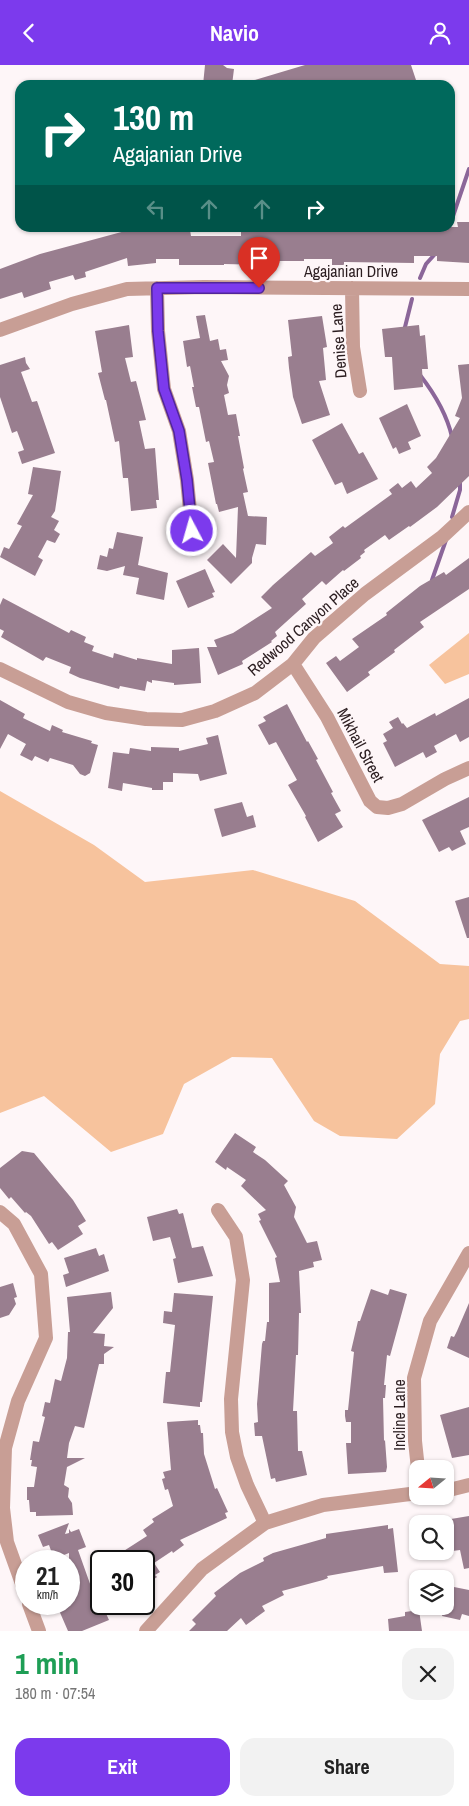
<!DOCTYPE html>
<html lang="en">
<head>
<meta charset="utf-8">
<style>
  body { margin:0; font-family:"Archivo Narrow",sans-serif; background:#f2f2f2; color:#222; height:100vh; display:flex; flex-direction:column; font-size:19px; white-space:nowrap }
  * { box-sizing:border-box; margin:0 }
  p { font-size:16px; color:#767676 }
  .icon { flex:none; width:28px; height:28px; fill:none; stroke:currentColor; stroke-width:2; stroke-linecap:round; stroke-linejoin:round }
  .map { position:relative; height:1566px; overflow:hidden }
  .drawer { display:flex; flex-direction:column; background:#fff; flex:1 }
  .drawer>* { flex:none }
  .guide { position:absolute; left:15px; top:15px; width:440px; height:152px; border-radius:15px; box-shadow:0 1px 4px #0004; background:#00695c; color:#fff; overflow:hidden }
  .needle { width:32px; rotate:252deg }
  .tools { position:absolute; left:409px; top:1395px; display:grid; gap:10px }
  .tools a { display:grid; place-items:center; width:45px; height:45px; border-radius:10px; background:#fff; box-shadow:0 1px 4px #0004; font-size:25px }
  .speed { position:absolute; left:15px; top:1485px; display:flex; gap:10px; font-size:25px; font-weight:700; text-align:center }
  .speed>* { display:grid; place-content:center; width:65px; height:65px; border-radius:50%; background:#fff; box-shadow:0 1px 4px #0004; line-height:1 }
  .speed small { font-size:12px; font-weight:400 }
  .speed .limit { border:2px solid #111; border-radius:8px; background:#fff; color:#111 }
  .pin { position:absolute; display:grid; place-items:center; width:42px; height:42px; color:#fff; margin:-51px -21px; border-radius:50% 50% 50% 0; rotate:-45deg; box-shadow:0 0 5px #0007 }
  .pin .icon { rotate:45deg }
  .me { position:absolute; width:55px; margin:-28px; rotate:354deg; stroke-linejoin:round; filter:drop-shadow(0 0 4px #0008) }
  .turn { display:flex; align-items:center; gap:18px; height:105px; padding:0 15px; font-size:22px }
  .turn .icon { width:65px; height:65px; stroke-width:2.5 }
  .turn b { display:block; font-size:35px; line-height:42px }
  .lanes { display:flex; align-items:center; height:48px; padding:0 15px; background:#0003; justify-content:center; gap:25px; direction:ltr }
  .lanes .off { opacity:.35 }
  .round { display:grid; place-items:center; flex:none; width:52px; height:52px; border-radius:15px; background:#f2f2f2 }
  .overview { display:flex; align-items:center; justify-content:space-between; height:85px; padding:0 15px }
  h1 { font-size:30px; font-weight:700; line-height:38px; color:#1e9e55 }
  .cta { display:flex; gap:10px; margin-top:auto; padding:10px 15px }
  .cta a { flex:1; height:58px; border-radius:15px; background:#7c3aed; color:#fff; font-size:20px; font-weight:700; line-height:58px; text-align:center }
  .cta a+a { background:#f2f2f2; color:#222 }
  header { display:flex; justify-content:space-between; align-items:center; height:65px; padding:0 15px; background:#7c3aed; color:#fff; font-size:22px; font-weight:700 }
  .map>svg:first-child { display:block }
</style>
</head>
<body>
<header><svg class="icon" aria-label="back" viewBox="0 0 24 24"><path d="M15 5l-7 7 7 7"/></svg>Navio<svg class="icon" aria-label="person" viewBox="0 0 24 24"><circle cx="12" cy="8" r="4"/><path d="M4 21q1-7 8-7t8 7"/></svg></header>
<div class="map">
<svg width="469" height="1566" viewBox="0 0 469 1566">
  <rect width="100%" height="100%" fill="#fef6f8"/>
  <path fill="#f7c39d" d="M469,568V609L445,619L429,600Z
    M0,726L94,780L145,817L253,805L355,836L440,899L469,901V954L460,956L440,989L435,1039L397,1074L340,1071L314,1056L272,993L232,992L184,1019L163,1069L111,1087L44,1031L0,1048Z"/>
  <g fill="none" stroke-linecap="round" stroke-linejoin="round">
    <path stroke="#8b6699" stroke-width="4" d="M450,160L469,104
      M420,213L426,199L436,188
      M404,266L412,234
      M420,310C434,328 447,350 452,372
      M452,452L460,425V416
      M432,515L446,475"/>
  </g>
  <path fill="#997e8f" d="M205,0H223L227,3L234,4L232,20H203Z
    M305,0H411L416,15L398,20H390V17L380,20H248V17Z
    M457,157H469V198L437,196V191H414V198L344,197V200H332V194H304V196H270V200L224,199V200H179V194H156V198L128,201L127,193L85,207L86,212L75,215L73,210L49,217L51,224L24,233L22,227L0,234V204L40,189L140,162H152V166L190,165L191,171H241V165L276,162L361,165V162H458Z
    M205,250L210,276L218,274L220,285L226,284L228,295L221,296L229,311L227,320L229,328L224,330L228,350L236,349L240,371H238L244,403L243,404L248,427L243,428L248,451L267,452L266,480L256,479L252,493V498L231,519L207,495L223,479L236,493L238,442L219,447L217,439H216L208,398L214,397L209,376L206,377L199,342H196L192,322H194L190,301L187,302L183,276L200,273L196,251Z
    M322,251L327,282L323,283L326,315L319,316L330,350L302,359L293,332L289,303L288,292L292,291L288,255Z
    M129,260L133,292L125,293L131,317L136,316L143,343L146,355L139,356L145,384L155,383L159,435H156L157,443L131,446L128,413H123L119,376L115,377L106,335H105L98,308L102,307L95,266Z
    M419,260L420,271L425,270L428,304H422L423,322L394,325L392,292H385L382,264Z
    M25,292L26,298L30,304L21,307L32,337L37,336L55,388L22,399L18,387L24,385L17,366L12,368L0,332V300Z
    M469,299V411L437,442L410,462L409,461L389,475L385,470L364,485L365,487L360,491L361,493L344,506L343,505L326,520L322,516L302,534L306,539L275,567L277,571L271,576L272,577L242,596L243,599L218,610L207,582H217L214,575L233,568L272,543L261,532L273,520L311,487L315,491L333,478L329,472L343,461L345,463L392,429L389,425L398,418L402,423L411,416L416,423L432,408L427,402L436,393L460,353L455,351L462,333L458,300Z
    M407,339L421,371L408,377L411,384L399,389L396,382L393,384L379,353Z
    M342,358L359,389L363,387L378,414L347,429L342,417L335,420L312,375Z
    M33,402L61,406L55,446L51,452L59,456L54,465L60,469L55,478L47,475L38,492L43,495L35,511L0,492L4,482L9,484L22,461L17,459L33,430L28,429Z
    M117,467L143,472L138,500L168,508L164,535L136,529L139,513L123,510L125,501L107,506L97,504L100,490L107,492L109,483L113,484Z
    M469,493V524L420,557L424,562L394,585L395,587L368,607L370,610L347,627L326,598L336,591L340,596L359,582L352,574L387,550L386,548L420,521L444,507L446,510Z
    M205,504L215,527L212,528L214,532L188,543L176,516Z
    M3,533L69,568L71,565L86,572L84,577L94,581L92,586L113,593L114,588L137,595V593L172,599V585L199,583L201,618L174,620V618L152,615V618L147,616L145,626L120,621L119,624L80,613L69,608L71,602L46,592L43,596L1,572L4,566L0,564V540Z
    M469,633V672L460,677L456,669L434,681L437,687L426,693L423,687L395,702L383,678L387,676L383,669L393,663L389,657L398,652L402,659L403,658L407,663L435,648L436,651Z
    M0,635L25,649L23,653L50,666L52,660L63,665L62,667L92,676L91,678L98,680L90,708L85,711L80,709L73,700L50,693L48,697L35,691L32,696L20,690L26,679L8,669L0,684Z
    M287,639L307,677L308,676L318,694L316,695L333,727L331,728L341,746L335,749L343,762L318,777L305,752L306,751L288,720L297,715L276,677L269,680L258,660L266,656L263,652Z
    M218,670L227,709L200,716L198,709L173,708V717H163V725H152V723L123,718L122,726L108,723L113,687L129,689L130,683L151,686V682L179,683V686L208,679L206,673Z
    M469,732V762L460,766L466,779L452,786L449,782L439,787L422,755Z
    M242,737L247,752L253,750L256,762L222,772L214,744Z
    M469,832V873H467L455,836Z
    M235,1068L256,1082L253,1087L265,1095L288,1116L284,1120L296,1142L294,1152L307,1178L317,1176L322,1195L313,1197L314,1202L299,1206L301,1248H299L298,1290H296L293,1346H297L298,1386H302L307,1410L276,1417L275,1413L271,1414L262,1371H255L254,1358L258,1357L257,1339L262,1279L263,1276H265L267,1257H269V1218L280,1217L275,1193L277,1192L259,1156L261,1155L258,1149L266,1145L241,1121L246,1115L227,1102L226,1105L215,1097Z
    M22,1086L34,1088L73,1135L86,1156L78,1161L83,1169L58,1185L52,1177L49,1179L31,1151L26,1147L25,1148L11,1132L9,1134L0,1123V1103Z
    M177,1144L179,1149L183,1148L192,1183L203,1181L213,1211L178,1218L173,1194L176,1193L170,1172L153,1176L147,1152Z
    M96,1183L99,1191L104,1189L109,1206L66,1222L63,1210L69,1208L64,1193Z
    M13,1218L17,1232L14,1233L16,1239L9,1250L0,1253V1222Z
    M371,1224L388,1230L390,1224L407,1229L390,1291L387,1290L384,1320H386L385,1333H383L384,1376L385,1375L387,1402L386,1407L348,1409L346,1378H351V1357H346L345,1351V1345H348L354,1287L351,1286L358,1256H360Z
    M111,1227L113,1243L93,1268L105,1269L104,1281L114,1282L104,1289V1299H99L84,1363L75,1361L69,1378L67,1393H85L67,1402L64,1420L69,1423L68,1432L72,1438L73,1450L36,1451V1447H30L29,1435H27V1422H34L37,1402L31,1401L32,1395H30L33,1376L39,1377L45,1352L42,1351L45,1337L50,1338L55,1314L61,1316L67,1293L68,1267H70L67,1232Z
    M174,1228L213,1231L202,1337H200V1342L163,1338L166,1307H170L175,1260L163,1258L164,1246L172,1247Z
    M469,1238V1293L447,1283L451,1271L454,1272L457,1266Z
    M469,1342V1390L452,1393L440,1350Z
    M198,1355V1360H200L201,1368H203L204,1389L215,1424L217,1423L228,1447L225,1448L227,1453L180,1475L184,1480L173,1488L172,1486L154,1498L160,1507L155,1510L157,1512L144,1521V1496H124L119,1489L147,1471L143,1465L154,1457L152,1454L173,1441L168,1424L165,1425L162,1414L165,1413L163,1407L171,1405L167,1357Z
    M469,1451V1503L464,1504L460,1485L445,1487V1455Z
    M69,1458L65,1469L69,1468V1464L71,1467L79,1464L86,1482L78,1485L94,1530L97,1529L109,1555L82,1566H68L58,1543L69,1539V1488L54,1494L49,1480L43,1482L38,1470Z
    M388,1460V1464L393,1463L398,1507L384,1508L383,1501L327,1511L328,1513L323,1515L282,1526L284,1530L262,1541L265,1546L246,1560L241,1553L227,1566H189L196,1559L192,1555L216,1531L214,1528L240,1508L264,1496L263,1493L273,1488L326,1473V1469Z
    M454,1522L469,1525V1551L462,1549L460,1555L442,1551L448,1525L453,1526Z
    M419,1545L422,1566H389L388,1554L405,1551V1547Z"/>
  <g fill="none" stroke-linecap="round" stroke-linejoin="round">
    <path stroke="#c89e95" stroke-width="14" d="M157,223L158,266L164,324L179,366L187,415L192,466
      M352,223L353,282L360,326
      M0,265L72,239L127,224L204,222L469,224
      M293,599L327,652L370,736L377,742L388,743L402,739L445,714L469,703
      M0,604L68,637L106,648L146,654L182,655L215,646L255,628L293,599L314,573L365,529L442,472L469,447
      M218,1145L236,1172L243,1215L231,1334L232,1367L237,1392L247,1420L265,1458
      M0,1147L14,1159L41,1209L46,1273L18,1336L5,1383L3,1443L7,1477L26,1530
      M418,1404L415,1376L414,1313L430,1256L469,1188
      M445,1426L469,1420
      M29,1539L39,1566
      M146,1566L202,1504L265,1458L323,1440L418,1428"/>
  </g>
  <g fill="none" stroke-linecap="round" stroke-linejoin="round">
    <g stroke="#51269a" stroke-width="12">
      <path id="route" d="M192,466L187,415L179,366L164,324L158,266L157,223H259"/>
    </g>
    <use href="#route" stroke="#7c3aed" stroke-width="9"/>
  </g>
  <g text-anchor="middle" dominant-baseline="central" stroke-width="4.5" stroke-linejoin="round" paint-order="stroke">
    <g font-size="16" fill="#2b1d20" stroke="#fef6f8">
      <text x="351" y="206">Agajanian Drive</text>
      <text transform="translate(338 276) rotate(-94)">Denise Lane</text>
      <text transform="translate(303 561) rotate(-41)">Redwood Canyon Place</text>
      <text transform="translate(361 680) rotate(62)">Mikhail Street</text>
      <text transform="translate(399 1350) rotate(-90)">Incline Lane</text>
    </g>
  </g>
</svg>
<div class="tools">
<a><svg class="needle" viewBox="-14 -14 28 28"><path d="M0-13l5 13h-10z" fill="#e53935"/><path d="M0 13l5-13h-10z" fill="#767676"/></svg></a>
<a><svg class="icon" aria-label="search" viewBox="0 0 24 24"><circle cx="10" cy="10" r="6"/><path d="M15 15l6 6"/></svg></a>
<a><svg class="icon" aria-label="layers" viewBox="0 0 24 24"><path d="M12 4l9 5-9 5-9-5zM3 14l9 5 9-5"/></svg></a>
</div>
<div class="speed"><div>21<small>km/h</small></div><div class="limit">30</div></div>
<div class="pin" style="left:259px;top:223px;background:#d93025"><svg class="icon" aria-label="arrive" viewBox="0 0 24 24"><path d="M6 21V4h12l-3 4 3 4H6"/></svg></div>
<svg class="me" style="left:192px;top:466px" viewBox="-20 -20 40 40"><circle r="17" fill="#7c3aed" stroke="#fff" stroke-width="3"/><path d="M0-11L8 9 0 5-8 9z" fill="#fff"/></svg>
<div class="guide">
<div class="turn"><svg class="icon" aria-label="right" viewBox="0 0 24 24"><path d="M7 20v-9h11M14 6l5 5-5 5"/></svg><div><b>130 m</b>Agajanian Drive</div></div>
<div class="lanes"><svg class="icon off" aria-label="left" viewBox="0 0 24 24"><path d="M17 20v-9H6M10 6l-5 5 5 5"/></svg><svg class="icon off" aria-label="ahead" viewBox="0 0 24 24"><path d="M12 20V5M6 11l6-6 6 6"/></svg><svg class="icon off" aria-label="ahead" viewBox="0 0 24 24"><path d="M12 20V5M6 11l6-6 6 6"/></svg><svg class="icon" aria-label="right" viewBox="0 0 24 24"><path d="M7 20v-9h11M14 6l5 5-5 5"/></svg></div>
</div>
</div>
<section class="drawer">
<div class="overview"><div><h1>1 min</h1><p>180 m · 07:54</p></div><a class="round"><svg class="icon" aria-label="close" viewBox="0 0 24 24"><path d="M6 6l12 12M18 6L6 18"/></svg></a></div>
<div class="cta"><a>Exit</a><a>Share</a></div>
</section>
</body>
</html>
